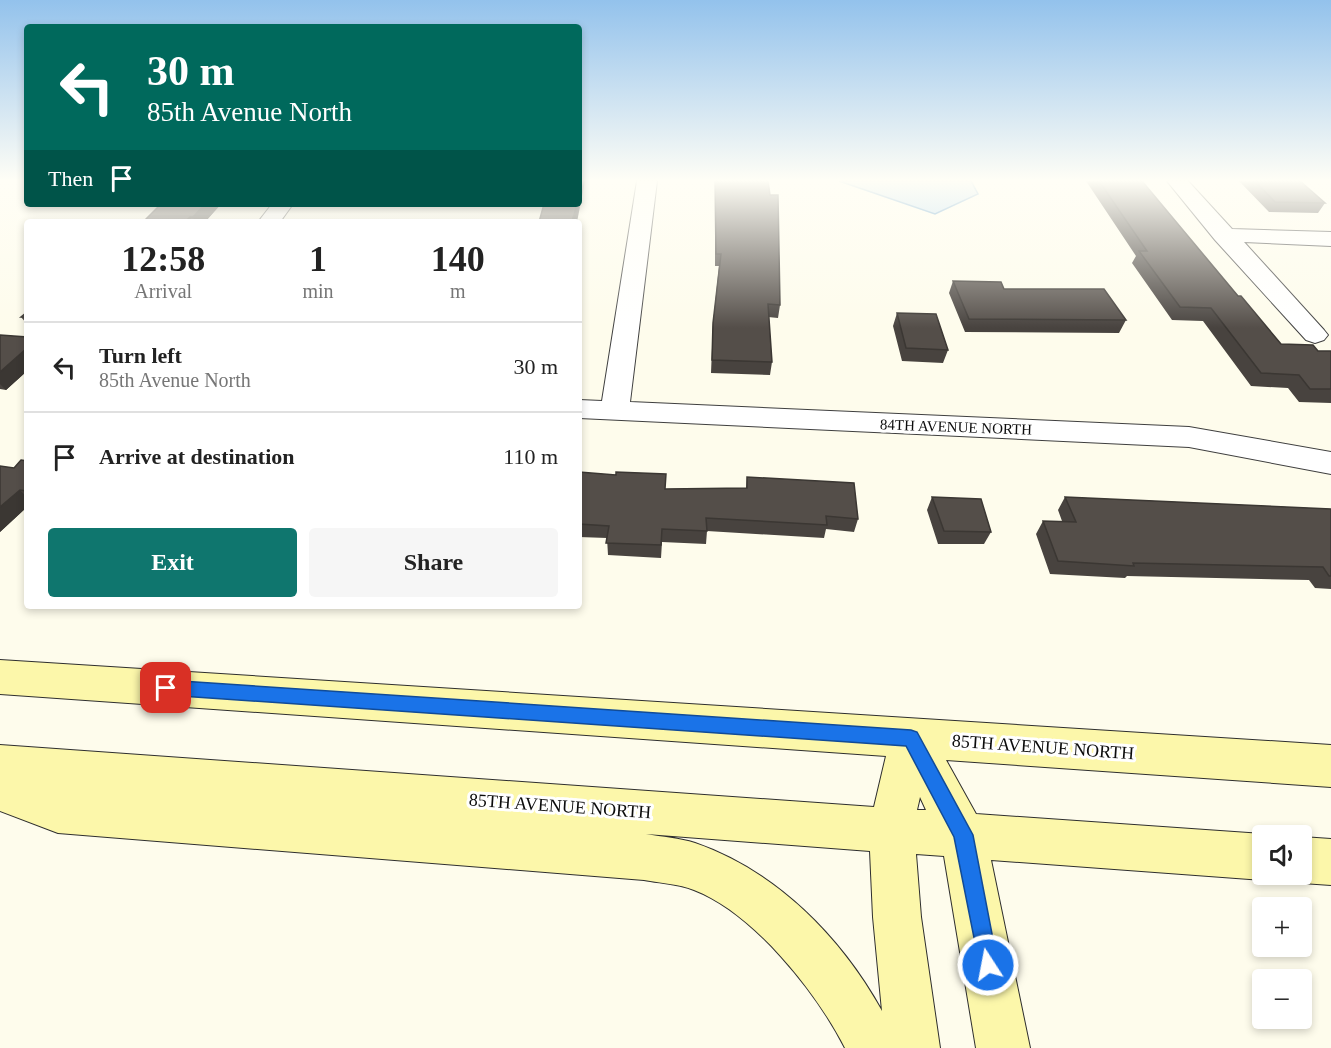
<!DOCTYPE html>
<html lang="en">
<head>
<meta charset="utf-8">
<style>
  body { margin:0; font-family:"Times New Roman",serif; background:#f6f6f6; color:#222; height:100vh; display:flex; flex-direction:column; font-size:22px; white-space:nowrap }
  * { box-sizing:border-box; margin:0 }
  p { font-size:20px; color:#767676 }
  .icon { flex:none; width:33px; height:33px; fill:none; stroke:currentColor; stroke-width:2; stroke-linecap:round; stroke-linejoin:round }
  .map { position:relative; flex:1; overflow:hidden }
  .panel { position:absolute; left:24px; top:219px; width:558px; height:390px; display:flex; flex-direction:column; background:#fff; border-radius:6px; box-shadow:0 3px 9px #0003 }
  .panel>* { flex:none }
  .guide { position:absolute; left:24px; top:24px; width:558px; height:183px; border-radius:6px; box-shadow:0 3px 9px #0003; background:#00695c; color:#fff; overflow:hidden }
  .fabs { position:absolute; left:1252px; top:825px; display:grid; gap:12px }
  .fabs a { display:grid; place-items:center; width:60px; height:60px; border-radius:6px; background:#fff; box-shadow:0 3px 9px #0003; font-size:30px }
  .pin { position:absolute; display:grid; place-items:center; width:51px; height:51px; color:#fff; margin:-26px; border-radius:12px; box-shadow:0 3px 9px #0006 }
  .me { position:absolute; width:66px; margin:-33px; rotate:349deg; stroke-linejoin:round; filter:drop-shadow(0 0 4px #0008) }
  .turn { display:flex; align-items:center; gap:21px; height:126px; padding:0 24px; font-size:27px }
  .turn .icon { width:78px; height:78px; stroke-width:2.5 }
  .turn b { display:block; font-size:42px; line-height:51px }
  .then { display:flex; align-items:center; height:57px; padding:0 24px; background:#0003; gap:12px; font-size:22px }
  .eta { display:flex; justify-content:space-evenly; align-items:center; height:102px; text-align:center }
  .eta b { font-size:36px; font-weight:700; line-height:42px }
  .cta { display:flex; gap:12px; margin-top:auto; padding:12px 24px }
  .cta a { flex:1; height:69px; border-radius:6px; background:#0f766e; color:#fff; font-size:24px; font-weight:700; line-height:69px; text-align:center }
  .cta a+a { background:#f6f6f6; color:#222 }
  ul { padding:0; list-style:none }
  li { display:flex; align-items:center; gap:18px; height:90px; padding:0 24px; border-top:2px solid #e0e0e0 }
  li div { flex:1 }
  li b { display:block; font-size:22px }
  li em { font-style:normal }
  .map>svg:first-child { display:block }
</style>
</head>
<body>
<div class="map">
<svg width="1331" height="1048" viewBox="0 0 1331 1048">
  <rect width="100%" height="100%" fill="#fefcec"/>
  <path fill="#b3d8f3" stroke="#3d89c7" stroke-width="1.5" d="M839,181H971L978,194L935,214Z"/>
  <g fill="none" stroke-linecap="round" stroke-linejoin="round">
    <g stroke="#3f3f3f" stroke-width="2">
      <path id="street" d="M637,181H657L630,402L1189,427L1331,452V474L1189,447L579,418V400L602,401Z
        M1167,181H1188L1232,229L1331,232V246L1244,242L1324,330L1328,335L1324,340L1315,343L1306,340L1215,240Z
        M272,204H293L280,222H258Z"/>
    </g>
    <g stroke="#2e2e2e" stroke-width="2">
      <path id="secondary" d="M0,660L1331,745V787L946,760L976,814L1263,834L1267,836H1263V874H1276L1263,880L991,860L1030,1048H976L944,856L916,854L921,917L940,1048H845C817,993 754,913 694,890C679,884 660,883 644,880L58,833L0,811V745L874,807L886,756L0,694ZM920,797L926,810H917ZM646,834L870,851L873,917L882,1011C841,937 776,871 695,843C680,838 662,837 646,834Z
        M1302,837L1331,839V885L1302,883L1286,876L1285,874H1302Z"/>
    </g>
    <use href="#street" fill="#fff" fill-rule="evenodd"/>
    <use href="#secondary" fill="#fcf7aa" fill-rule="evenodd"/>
  </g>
  <path fill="#48433f" d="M715,181H768L780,305L778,318L768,317L772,362L770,375L711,373L713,323L719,266H715Z
    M1086,181H1142L1238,296L1281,344L1318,351H1331V403L1299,402L1288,388L1251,386L1203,321L1172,320L1132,263L1136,256Z
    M1239,181H1300L1325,203L1318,213L1269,212Z
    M221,204L205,222H143Z
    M953,281L1004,289L1126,320L1119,333L965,332L949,293Z
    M27,312V324L21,317Z
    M897,313L948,350L943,363L902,361L893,326Z
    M0,335L27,337V371L6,390L0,389Z
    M27,461V507L0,532V466L14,468Z
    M579,472L666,489L746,488L747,477L858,519L854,532L826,529L824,538L707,531L706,544L662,542L661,558L608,555L607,538L579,537Z
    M932,497L991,532L984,544H938L927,510Z
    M1065,497L1331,509V589L1315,588L1309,580L1127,576L1125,578L1050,574L1036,534L1043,521H1062L1058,510Z"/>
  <path fill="#3b3733" d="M582,181H585L577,222H572L577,204H579V194Z
    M205,204H221L205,222H195L193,217Z
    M190,217L192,222H185Z
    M27,348V371L6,390L0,384V372Z
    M20,490L27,498V507L0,532V507Z"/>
  <path fill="#544e49" stroke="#3b3733" stroke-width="1.5" d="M579,181H582L579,194Z
    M715,181H768L770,195H778L780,305L768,304L772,362L712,360L713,323L721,254H716Z
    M1099,181H1142L1238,296H1241L1281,344L1313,345L1318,351H1331V389H1310L1299,375L1261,373L1211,308L1180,307L1139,251H1147Z
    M1255,181H1300L1325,203L1275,202Z
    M161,204H205L193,217H190L185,222H143Z
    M544,204H577L572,222H539Z
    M953,281L1001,282L1004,289H1104L1126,320L969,319Z
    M27,312V317H21Z
    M897,313L936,314L948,350L906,348Z
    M0,335L27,337V348L0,372Z
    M21,460L27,461V491L20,490L0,507V466L14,468Z
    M579,472L616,475V472L666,474L665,489L747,488V477L854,483L858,519L826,516L827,525L706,518L707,531L662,529L661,545L606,543L609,526L579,524Z
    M932,497L981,499L991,532L944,531Z
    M1065,497L1331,509V576H1329L1323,567L1133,563L1134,566L1058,561L1043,521L1076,522Z"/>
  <linearGradient id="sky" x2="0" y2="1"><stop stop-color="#93c2ec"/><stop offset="0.55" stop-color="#fffef6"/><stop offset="1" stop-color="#fffef6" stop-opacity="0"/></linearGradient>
  <rect width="1331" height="328" fill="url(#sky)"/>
  <path fill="#1a73e8" stroke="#114b97" stroke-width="1.5" d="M166,680L911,730L917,732L973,835L998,965L995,973L988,976L981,973L954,837L906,746L166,695L160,693L158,688L160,683Z"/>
  <g text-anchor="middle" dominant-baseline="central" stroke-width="6" stroke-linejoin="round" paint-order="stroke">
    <g font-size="15" fill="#0c0c0c" stroke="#fff">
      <text transform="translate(956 427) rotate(2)">84TH AVENUE NORTH</text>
    </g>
    <g font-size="18" fill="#0c0c0c" stroke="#fff">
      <text transform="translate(1043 747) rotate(4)">85TH AVENUE NORTH</text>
      <text transform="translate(560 806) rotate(4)">85TH AVENUE NORTH</text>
    </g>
  </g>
</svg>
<div class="fabs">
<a><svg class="icon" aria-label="sound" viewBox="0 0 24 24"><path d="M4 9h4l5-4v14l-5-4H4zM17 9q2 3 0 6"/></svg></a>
<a>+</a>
<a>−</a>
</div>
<div class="pin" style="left:166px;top:688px;background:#d93025"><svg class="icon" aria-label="arrive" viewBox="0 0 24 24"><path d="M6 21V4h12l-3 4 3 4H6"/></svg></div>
<svg class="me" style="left:988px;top:965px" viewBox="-20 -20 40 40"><circle r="17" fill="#1a73e8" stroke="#fff" stroke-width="3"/><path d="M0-11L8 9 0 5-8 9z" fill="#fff"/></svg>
<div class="guide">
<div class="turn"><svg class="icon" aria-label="left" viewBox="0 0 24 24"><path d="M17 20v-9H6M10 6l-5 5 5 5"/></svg><div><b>30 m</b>85th Avenue North</div></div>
<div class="then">Then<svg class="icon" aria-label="arrive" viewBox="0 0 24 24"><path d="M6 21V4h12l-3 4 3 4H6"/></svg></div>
</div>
<section class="panel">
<div class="eta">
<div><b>12:58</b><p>Arrival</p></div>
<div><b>1</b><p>min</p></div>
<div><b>140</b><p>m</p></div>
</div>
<ul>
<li><svg class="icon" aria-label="left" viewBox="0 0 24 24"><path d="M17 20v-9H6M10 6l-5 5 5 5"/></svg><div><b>Turn left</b><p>85th Avenue North</p></div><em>30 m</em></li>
<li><svg class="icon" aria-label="arrive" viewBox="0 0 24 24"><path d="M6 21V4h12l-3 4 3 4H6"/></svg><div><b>Arrive at destination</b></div><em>110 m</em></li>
</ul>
<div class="cta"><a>Exit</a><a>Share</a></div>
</section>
</div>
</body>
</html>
